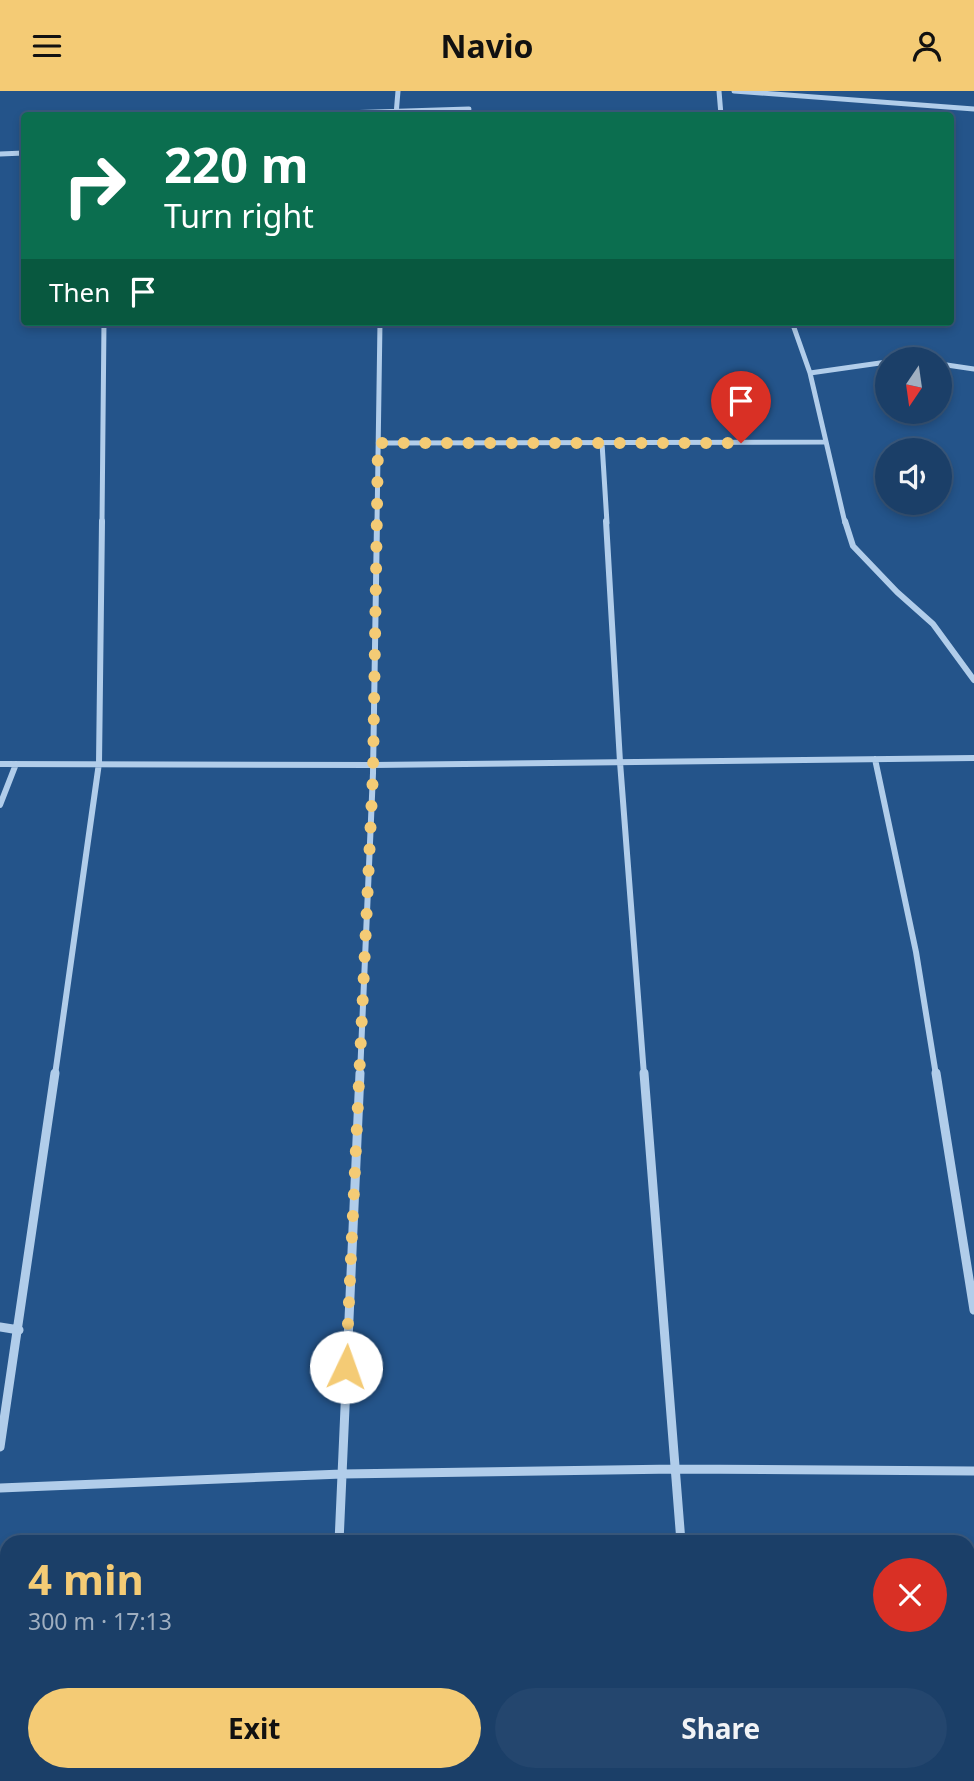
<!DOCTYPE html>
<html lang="en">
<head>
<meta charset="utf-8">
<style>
  body { margin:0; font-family:"Noto Sans",sans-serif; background:#24466e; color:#f1f3f6; height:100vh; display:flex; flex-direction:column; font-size:26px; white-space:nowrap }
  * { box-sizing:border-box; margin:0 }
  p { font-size:23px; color:#a0afc0 }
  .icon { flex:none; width:38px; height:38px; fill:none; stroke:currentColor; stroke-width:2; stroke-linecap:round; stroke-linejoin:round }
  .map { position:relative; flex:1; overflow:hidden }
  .details { position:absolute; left:0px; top:1444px; width:975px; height:247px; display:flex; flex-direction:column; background:#1b3f68; border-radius:21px 21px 0 0; box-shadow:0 4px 10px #0003,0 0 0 2px #39587c }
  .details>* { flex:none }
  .hud { position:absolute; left:21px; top:21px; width:933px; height:214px; border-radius:7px; box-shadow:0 4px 10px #0003,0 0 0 2px #39587c; background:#0b6e4f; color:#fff; overflow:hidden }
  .needle { width:46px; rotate:193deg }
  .controls { position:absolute; left:875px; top:256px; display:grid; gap:14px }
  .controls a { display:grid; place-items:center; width:77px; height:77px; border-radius:50%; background:#1b3f68; box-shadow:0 4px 10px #0003,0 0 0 2px #39587c; font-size:35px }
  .pin { position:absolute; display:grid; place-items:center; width:60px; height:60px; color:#fff; margin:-72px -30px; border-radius:50% 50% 50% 0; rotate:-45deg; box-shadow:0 0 7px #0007 }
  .pin .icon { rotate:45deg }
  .me { position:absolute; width:77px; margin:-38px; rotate:3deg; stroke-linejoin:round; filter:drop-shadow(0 0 5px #0008) }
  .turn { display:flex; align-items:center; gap:24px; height:147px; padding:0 28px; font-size:32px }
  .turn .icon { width:91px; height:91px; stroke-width:2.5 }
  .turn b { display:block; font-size:49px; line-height:60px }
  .then { display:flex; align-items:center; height:66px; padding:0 28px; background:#0003; gap:14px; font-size:26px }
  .round { display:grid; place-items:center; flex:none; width:74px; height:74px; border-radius:37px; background:#24466e }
  .overview { display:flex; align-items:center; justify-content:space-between; height:119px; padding:0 28px }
  h1 { font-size:42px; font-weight:700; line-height:52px; color:#f4cb75 }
  .cta { display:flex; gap:14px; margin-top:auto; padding:14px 28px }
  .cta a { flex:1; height:80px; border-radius:42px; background:#f4cb75; color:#111; font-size:28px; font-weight:700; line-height:80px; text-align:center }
  .cta a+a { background:#24466e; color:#f1f3f6 }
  header { display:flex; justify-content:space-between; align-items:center; height:91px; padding:0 28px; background:#f4cb75; color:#111; font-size:32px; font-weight:700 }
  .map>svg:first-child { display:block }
</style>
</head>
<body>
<header><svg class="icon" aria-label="menu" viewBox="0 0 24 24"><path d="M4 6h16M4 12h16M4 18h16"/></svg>Navio<svg class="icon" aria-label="person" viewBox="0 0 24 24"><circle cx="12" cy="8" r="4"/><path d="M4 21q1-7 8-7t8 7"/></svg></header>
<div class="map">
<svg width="974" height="1690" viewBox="0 0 974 1690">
  <rect width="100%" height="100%" fill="#24548a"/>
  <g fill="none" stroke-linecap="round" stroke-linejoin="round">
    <path stroke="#b1cdea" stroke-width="5" d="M719,0L721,24
      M734,0L974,18
      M281,24L469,18
      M396,24L398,0
      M0,63L24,62
      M792,231L810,282L845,432
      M940,273L974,278
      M810,282L887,271
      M378,352L824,351
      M602,352L607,432
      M102,432L104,231
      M377,432L380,231"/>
    <path stroke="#b1cdea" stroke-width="6" d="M606,430L620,671L644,984
      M845,430L853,455L897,501L933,533L974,589
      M875,668L916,861L936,984
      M0,673L373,674L974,667
      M0,714L16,673
      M55,984L99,672L102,430
      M360,984L373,682L377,430"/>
    <path stroke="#b1cdea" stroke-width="9" d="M644,982L681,1451
      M936,982L974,1219
      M0,1236L19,1239
      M0,1356L55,982
      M0,1397L342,1383L676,1378L974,1380
      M339,1451L360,982
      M328,1684V1690
      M697,1684V1690"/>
  </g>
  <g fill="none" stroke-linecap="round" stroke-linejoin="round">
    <path stroke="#f4cb75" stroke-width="12" stroke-dasharray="0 21.6" d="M346,1276L373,682L378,352H741"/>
  </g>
</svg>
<div class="controls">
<a><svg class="needle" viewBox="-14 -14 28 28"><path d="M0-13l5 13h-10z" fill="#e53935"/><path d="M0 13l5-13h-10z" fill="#a0afc0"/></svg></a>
<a><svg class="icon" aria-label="sound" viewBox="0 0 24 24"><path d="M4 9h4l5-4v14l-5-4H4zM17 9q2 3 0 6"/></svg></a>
</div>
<div class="pin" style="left:741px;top:352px;background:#d93025"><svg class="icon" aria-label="arrive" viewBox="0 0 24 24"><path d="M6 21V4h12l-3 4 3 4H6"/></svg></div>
<svg class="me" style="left:346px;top:1276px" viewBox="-20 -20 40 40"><circle r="19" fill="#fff"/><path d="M0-13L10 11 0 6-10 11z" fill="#f4cb75"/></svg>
<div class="hud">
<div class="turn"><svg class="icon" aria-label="right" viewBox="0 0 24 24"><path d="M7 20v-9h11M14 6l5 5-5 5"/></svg><div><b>220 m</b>Turn right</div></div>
<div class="then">Then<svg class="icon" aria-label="arrive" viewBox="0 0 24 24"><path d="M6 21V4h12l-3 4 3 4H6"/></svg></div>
</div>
<section class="details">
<div class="overview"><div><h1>4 min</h1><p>300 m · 17:13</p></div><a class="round" style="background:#d93025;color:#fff"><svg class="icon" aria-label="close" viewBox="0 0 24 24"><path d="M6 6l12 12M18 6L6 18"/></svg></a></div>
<div class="cta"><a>Exit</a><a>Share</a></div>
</section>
</div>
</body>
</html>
